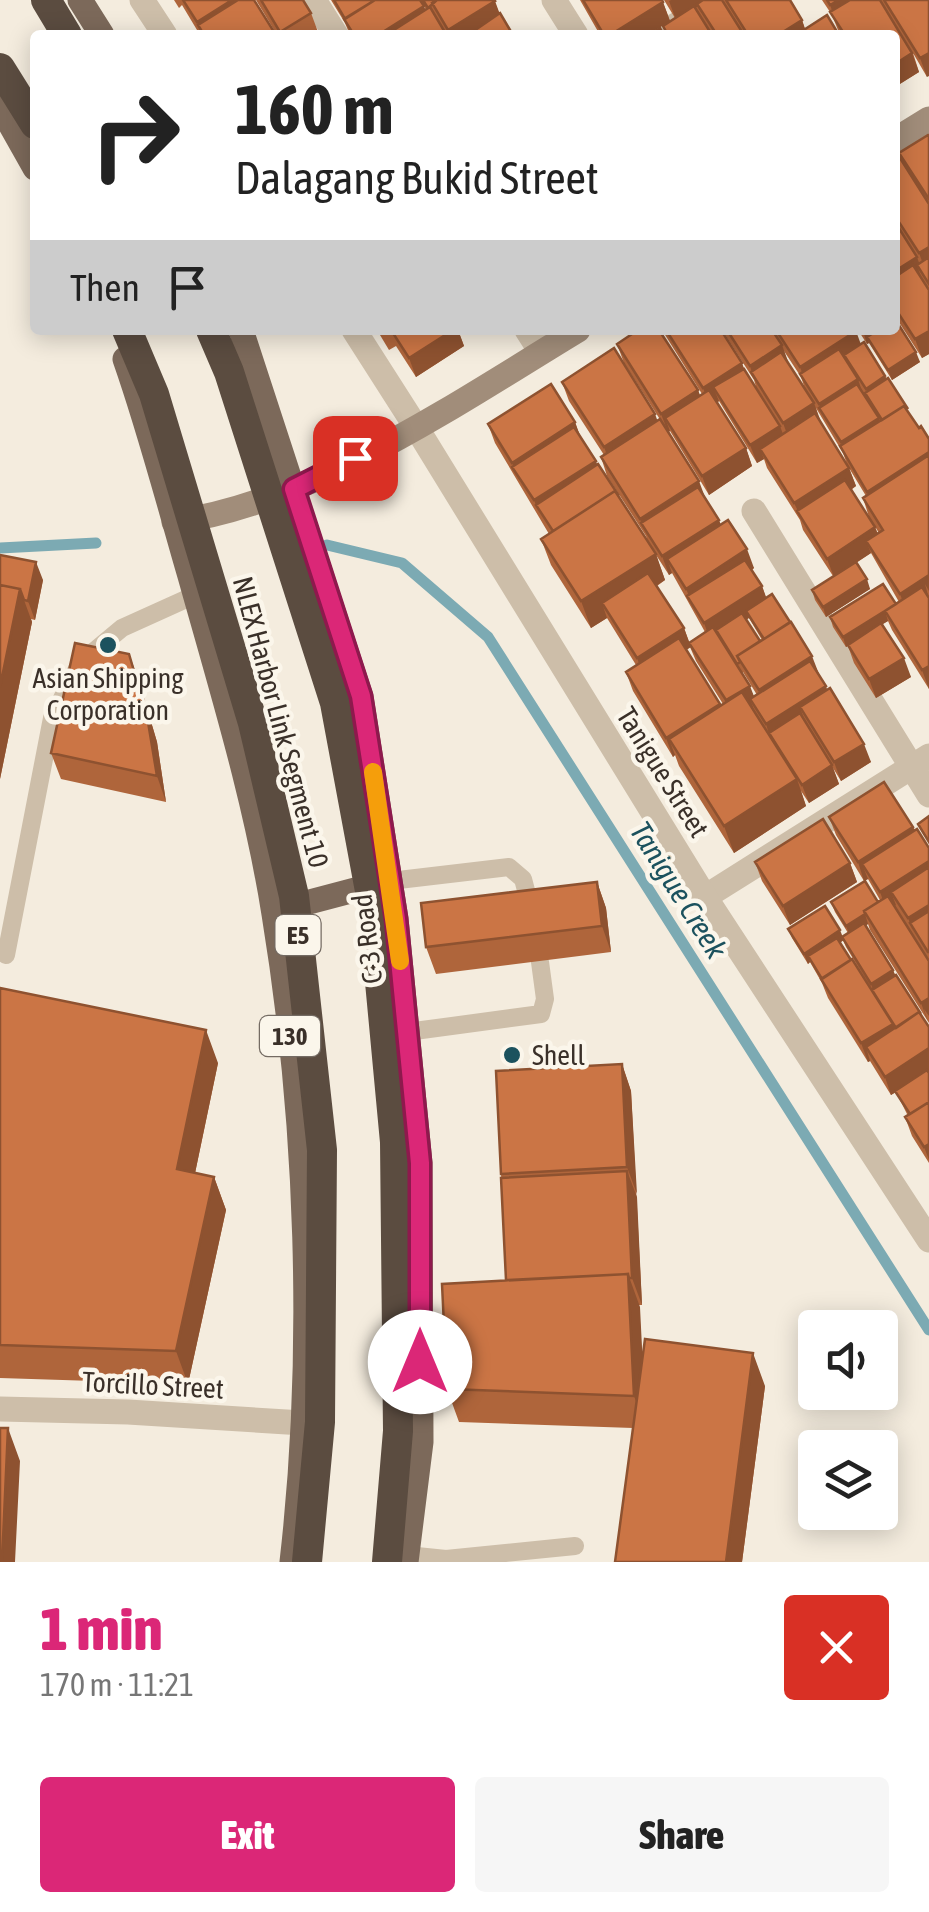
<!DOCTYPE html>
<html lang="en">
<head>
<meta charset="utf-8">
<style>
  body { margin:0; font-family:"Asap Condensed",sans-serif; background:#f6f6f6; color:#222; height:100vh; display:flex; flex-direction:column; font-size:38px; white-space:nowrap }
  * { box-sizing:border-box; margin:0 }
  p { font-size:32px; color:#767676 }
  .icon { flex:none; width:55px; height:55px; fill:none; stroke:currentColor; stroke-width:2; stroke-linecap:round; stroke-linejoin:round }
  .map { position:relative; height:1562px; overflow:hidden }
  .side { display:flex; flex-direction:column; background:#fff; flex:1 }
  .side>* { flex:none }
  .top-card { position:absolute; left:30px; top:30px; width:870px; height:305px; border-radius:10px; box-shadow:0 5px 25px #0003; background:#fff; color:#222; overflow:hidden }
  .controls { position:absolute; left:798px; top:1310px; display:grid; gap:20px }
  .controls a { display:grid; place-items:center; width:100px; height:100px; border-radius:10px; background:#fff; box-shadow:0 5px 25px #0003; font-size:50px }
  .pin { position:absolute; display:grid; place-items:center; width:85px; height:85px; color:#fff; margin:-42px; border-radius:20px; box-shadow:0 5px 15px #0006 }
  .me { position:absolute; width:110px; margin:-55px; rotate:0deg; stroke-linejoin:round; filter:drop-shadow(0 0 8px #0008) }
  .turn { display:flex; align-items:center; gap:35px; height:210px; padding:0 40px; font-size:45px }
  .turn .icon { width:130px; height:130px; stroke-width:2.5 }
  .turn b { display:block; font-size:70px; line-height:85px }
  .then { display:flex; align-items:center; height:95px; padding:0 40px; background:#0003; gap:20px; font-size:38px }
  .round { display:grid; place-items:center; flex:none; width:105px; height:105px; border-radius:10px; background:#f6f6f6 }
  .overview { display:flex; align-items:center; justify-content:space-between; height:170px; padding:0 40px }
  h1 { font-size:60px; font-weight:800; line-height:75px; color:#db2777 }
  .primary-button { display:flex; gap:20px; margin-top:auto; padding:20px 40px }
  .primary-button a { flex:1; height:115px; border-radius:10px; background:#db2777; color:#fff; font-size:40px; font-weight:800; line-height:115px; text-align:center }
  .primary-button a+a { background:#f6f6f6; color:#222 }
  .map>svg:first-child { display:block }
</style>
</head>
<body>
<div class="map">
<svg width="929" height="1562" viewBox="0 0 929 1562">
  <rect width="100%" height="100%" fill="#f4ecde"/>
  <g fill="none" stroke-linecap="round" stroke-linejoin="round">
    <path stroke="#7caab3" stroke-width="11" d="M327,545L402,563L488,637L929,1330
      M0,548L96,543"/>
    <path stroke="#cdbea9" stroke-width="18" d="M390,881L509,867L523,879L532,913
      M6,955L52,718L80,663L122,628L195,595
      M407,1032L541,1014L545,999L540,962
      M407,1555L446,1559L575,1546"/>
    <path stroke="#cdbea9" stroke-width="25" d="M142,0L165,35
      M314,0L336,35
      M554,0L576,35
      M660,35L716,0
      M354,330L416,427
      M527,330L541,352
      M754,511L929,795
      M705,897L929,756
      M0,1409L128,1412L303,1423"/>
    <path stroke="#cdbea9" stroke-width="25" d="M416,427L705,897L929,1240"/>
    <path stroke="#a18d7a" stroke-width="25" d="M895,140L929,119
      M174,522C313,503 459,402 578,330"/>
    <path stroke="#7c695a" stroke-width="25" d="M80,0L102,35
      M0,106L35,168
      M241,330L361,697L396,919L420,1163L421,1442L406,1562
      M125,359C150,430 169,504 190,576C221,687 256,800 274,914C308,1121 316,1353 292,1562
      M279,910L385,882"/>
    <path stroke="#5b4c40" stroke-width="30" d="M46,0L67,35
      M0,68L35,124"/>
    <path stroke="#5b4c40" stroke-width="30" d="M127,330L154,394L253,723L294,896L322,1150L320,1422L307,1562
      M211,330L229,372L335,703L373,907L395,1142L398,1431L387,1562"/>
  </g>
  <path fill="#af653b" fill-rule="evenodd" d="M174,0H254L276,35H200L182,5L179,8Z
    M256,0H303L311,13L318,32L312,35H277Z
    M331,0H420L425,10H426L421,0H494L499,13L513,35H350L345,23Z
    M580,0H662L670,21L647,35H600Z
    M664,0H722L726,7L723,0H790L802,20L805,29L839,35H666L663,26L675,18Z
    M822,0H929L927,77L913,53L919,72L895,87V35H840L832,15Z
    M929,136V354L922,358L895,316V162L903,163L899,153Z
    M377,330H458L464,346L416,377L396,346L389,350Z
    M662,330H721L757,390L754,380L722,330H772L775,334L773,330H855L860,345L885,376L919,428L929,439V689L892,630L888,621L882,624L911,677L876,698L854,663L848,646L846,647L833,627L830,617L896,604L899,602L871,553L856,563L870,589L826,617L815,600L812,590L833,576L803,530L800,520L767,468L764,459L757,463L719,401L717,403L746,448L752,466L709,495L670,431L668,432L624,363L617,344L698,390L700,396L702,394ZM784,351L801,377L805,389L788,363ZM816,408L843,453L848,467L820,423ZM849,468L866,496L863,498L869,517L879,533L878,534L875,527L851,490L856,486Z
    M858,330H895L920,362L892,380L869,343L867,344Z
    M562,382L658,420L721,525L754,568L752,570L762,586L766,598L818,675L871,762L841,781L833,768L839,784L809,803L801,791L806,806L734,853L679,766L675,755L673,757L633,691L626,672L636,665L607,618L591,628L551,565L541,539L549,534L495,443L488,424L575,422L580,437L597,465L648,542L646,536L607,476L601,457L604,455L569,401ZM656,555L669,575L672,573L705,632L689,642L684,628L657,586L665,580ZM749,618L762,640L760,641L746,619ZM690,647L696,661L723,704L721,706L686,650ZM743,672L757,695L754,697L742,673Z
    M0,555L43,580L35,620L31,619L32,622L0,779Z
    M139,681L157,742L166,802L61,779L51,753Z
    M829,817L913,827L929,848V1023L870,930L868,924L865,926L893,970L929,1073V1163L912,1136L905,1117L908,1116L896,1092L891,1095L870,1061L868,1062L828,998L822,983L810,962L808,964L792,938L788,929L842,937L848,933L835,912L831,902H878L880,900L868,879L864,881L836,835ZM843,940L846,947L872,990L840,943Z
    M755,862L850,863L857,882L790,925L762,881Z
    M597,882L606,908L611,952L436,974L426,947Z
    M0,988L218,1063L195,1173L214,1177L226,1210L188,1384L0,1378Z
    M622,1064L631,1091L642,1305H639L642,1357L765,1386L742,1562H615L633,1428L459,1422L447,1389L506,1280L501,1174Z"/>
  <path fill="#8e5230" d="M232,0H246L198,25L197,22Z
    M671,0H708L676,20L669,1Z
    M839,0H873L837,24L830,5Z
    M495,1L502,20L477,35H450L448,30Z
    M663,2L670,21L647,35H610Z
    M424,6L431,25L415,35H378Z
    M802,20L807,35H778Z
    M912,53L919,72L895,87V64Z
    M929,53V76L927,77L920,58Z
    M929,247V270L926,272L919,253Z
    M917,257L923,274L917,265L921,277L895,294V271Z
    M453,330H458L464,346L416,377L409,358Z
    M871,330H889L867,337L869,343L867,344L864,334Z
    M856,331L863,350L807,386L800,367Z
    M929,331V354L922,358L915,339Z
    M782,345L789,364L753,376L750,366Z
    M916,352L920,362L892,380L888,370Z
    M742,363L749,382L713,387L719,401L710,407L703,388Z
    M885,376L889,386L869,398L866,389Z
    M858,379L864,398L821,411L819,404Z
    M698,390L705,409L665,418L670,431L668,432L661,414Z
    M814,403L821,422L790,442L783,423Z
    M655,414L662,433L611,466L604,447Z
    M879,418L885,437L846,457L841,442Z
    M575,422L582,441L516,472L512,463Z
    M780,426L787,445L760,449L764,459L757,463L750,445Z
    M746,448L752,466L709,495L702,476Z
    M929,452V475L874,511L867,492Z
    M596,461L602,480L536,505L541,519L534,500Z
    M849,468L856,486L803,521L794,503Z
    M699,481L706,500L642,525L640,519Z
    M719,520L726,538L667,559L672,573L669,575L662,556Z
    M875,527L882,546L866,541L871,553L834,577L827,559Z
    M747,549L754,568L694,607L686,589Z
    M656,554L665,580L610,616L602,603L607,618L591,628L581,601Z
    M36,562L43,580L35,620L28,601Z
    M929,575V591L925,584L929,599L907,613L900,594Z
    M867,579L870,589L826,617L823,607Z
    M762,586L769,605L746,611L749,618L711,642L704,623Z
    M20,589L32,622L0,779V687Z
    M885,611L888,621L846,647L843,637Z
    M684,628L691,647L644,677L637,658Z
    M129,654L139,681L157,742L166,802L157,776Z
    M812,656L819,674L766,708L759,690Z
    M904,658L911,677L876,698L869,679Z
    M929,666V689L922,670Z
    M750,686L757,704L750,699L753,707L733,719L726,700Z
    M826,686L832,705L800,707L805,722L769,734L766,724Z
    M720,704L727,723L669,739L675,755L673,757L666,738Z
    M864,744L871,762L841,781L834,762Z
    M832,765L839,784L809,803L802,785Z
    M797,779L806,806L734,853L724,826Z
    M913,827L920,846L862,864L868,879L864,881L858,862Z
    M929,861V884L891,892L896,905L887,911L880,892Z
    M850,863L857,882L790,925L783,906Z
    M597,882L606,908L611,952L602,926Z
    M929,905V928L910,923L915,937L908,918Z
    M865,914L868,924L850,936L846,926Z
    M840,930L844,940L811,961L808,956L810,962L808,964L804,954Z
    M893,970L897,979L874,993L871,984Z
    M929,998V1016L924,1009L928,1022L921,1003Z
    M893,1024L900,1042L866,1047L870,1061L868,1062L861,1043Z
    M206,1030L218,1063L189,1202L177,1169Z
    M929,1048V1071L891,1095L885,1077Z
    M622,1064L631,1091L637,1194L627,1167Z
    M929,1144V1160L924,1147Z
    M627,1171L637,1197L642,1305L632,1278Z
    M214,1177L226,1210L188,1384L176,1351Z
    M628,1274L640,1307L646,1429L634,1396Z
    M753,1353L765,1386L742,1562H726Z
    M8,1428L20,1461L15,1562H2Z"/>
  <path fill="#cb7545" stroke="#8e5230" stroke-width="2.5" d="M183,0H232L197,22Z
    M238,0H254L276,35H204L198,25Z
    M261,0H303L311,13L280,32Z
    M334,0H375L345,19Z
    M375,0H420L424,6L378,35H354L344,19Z
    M423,0H437L428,8Z
    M437,0H494L495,1L448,30L432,3Z
    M583,0H662L663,2L610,35H604Z
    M703,0H722L744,35H717L697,4Z
    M726,0H790L802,20L778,35H748Z
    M827,0H839L830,5Z
    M850,0H880L912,53L895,64V35H845L830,12Z
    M884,0H929V53L920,58Z
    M694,6L712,35H668L663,26Z
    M430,7L446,34L444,35H386Z
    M500,13L513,35H468Z
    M827,15L839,35H796Z
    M660,28L664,35H649Z
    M928,135L929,136V199L899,153Z
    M900,158L929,204V247L919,253L895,216V162Z
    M895,222L917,257L895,271Z
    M929,257V284L917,265Z
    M913,265L929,290V331L915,339L895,308V277Z
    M895,319L916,352L888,370L867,337L878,330H895Z
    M391,330H453L409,358Z
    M638,330H659L698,390L661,414L617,344Z
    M666,330H721L742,363L703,388Z
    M727,330H772L782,345L750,366Z
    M776,330H855L856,331L800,367Z
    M864,342L885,376L866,389L844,355Z
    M614,348L655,414L604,447L562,382Z
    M839,349L858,379L819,404L800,374Z
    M781,352L814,403L783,423L751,372Z
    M744,369L780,426L750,445L713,387Z
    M888,378L908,409L904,406L882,420L865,393Z
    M551,384L575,422L512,463L488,424Z
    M857,384L879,418L841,442L819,408Z
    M709,390L746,448L702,476L665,418Z
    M904,406L919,428L921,426L929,439V452L867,492L840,446Z
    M815,413L849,468L794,503L760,449Z
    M660,419L699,481L640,519L601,457Z
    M574,427L596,461L534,500L512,467Z
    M929,455V575L900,594L866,541L883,530L863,498Z
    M598,464L619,496L615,491L553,531L536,505Z
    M845,480L875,527L827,559L797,511Z
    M698,487L719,520L662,556L641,523Z
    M615,491L656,554L581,601L541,539Z
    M728,520L747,549L686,589L667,559Z
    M0,555L36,562L28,601L24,600L20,589L0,585Z
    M745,560L762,586L704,623L687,596Z
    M856,562L867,579L823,607L812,590Z
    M648,573L684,628L637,658L602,603Z
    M883,584L896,604L843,637L830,617Z
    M0,585L20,589L0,687Z
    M922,587L929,598V666L922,670L885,611Z
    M772,594L790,622L764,639L746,611Z
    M742,613L760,641L737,656L740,662L737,664L716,630Z
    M791,622L812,656L759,690L737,656Z
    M881,623L904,658L869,679L848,645Z
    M713,627L750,686L726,700L689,643Z
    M679,638L720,704L666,738L626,672Z
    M75,643L129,654L147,716L157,776L51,753Z
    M810,661L826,686L766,724L750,699Z
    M830,688L864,744L834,762L800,707Z
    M742,692L797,779L724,826L669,739Z
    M800,713L832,765L802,785L769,733Z
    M884,782L913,827L858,862L829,817Z
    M929,816V842L918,824Z
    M823,819L850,863L783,906L755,862Z
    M917,829L929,848V861L880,892L862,864Z
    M929,867V905L908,918L891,892Z
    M865,881L878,902L864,911L865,914L846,926L831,902Z
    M597,882L602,926L426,947L421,903Z
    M888,896L929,961V998L921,1003L864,911Z
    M825,906L840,930L804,954L788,929Z
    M929,911V952H928L910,923Z
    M864,923L893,970L871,984L842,937Z
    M837,938L851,960L822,979L808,956Z
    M852,959L893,1024L861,1043L821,979Z
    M896,975L921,1014L919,1012L896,1028L872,990Z
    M0,988L206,1030L177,1169L214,1177L176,1351L0,1345Z
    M919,1012L929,1027V1048L885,1077L866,1047Z
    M622,1064L627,1167L501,1174L496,1071Z
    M927,1070L929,1073V1102L910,1114L895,1091Z
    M929,1102V1144L924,1147L905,1117Z
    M627,1171L632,1278H629L628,1274L506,1280L501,1178Z
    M628,1274L634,1396L447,1389L442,1284Z
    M645,1339L753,1353L726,1562H615Z
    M0,1428H8L2,1562H0Z"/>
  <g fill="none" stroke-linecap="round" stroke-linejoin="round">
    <g stroke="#8e194d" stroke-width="25">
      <path id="route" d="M355,458L294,489L361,696L396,919L420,1163V1362"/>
    </g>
    <use href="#route" stroke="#db2777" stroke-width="18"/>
    <path stroke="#f59e0b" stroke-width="18" d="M373,772L400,961"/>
  </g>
  <g fill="#1c525e" stroke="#fbf6eb" stroke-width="4">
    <circle cx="108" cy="645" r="10"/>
    <circle cx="512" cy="1055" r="10"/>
  </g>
  <g text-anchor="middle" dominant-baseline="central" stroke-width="9" stroke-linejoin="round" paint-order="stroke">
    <g fill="#fbf6eb" stroke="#746b63" stroke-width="2.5">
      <rect x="275.5" y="915" width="45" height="40" rx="8"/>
      <rect x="260" y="1016" width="60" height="40" rx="8"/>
    </g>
    <g font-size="25" font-weight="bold" fill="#3a3029">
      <text x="298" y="935">E5</text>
      <text x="290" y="1036">130</text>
    </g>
    <g font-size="28" fill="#3a3029" stroke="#fbf6eb">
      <text x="108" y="678">Asian Shipping<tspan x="108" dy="32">Corporation</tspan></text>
      <text x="532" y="1055" text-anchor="start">Shell</text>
    </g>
    <g font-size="28" fill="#3a3029" stroke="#fbf6eb">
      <text transform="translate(281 722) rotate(75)">NLEX Harbor Link Segment 10</text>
      <text transform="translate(663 772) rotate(58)">Tanigue Street</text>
      <text transform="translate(367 939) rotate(-97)">C-3 Road</text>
      <text transform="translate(153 1385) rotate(3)">Torcillo Street</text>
    </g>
    <g font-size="30" font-style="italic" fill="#1c525e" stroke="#fbf6eb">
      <text transform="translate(679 890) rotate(58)">Tanigue Creek</text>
    </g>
  </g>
</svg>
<div class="controls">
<a><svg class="icon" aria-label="sound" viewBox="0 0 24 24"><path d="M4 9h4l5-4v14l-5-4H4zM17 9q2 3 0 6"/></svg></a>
<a><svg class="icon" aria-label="layers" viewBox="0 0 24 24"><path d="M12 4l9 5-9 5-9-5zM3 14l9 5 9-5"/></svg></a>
</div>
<div class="pin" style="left:355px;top:458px;background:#d93025"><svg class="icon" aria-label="arrive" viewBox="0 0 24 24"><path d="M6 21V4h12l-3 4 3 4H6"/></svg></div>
<svg class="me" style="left:420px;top:1362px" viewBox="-20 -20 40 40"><circle r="19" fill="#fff"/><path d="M0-13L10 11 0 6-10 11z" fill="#db2777"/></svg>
<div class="top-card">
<div class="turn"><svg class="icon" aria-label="right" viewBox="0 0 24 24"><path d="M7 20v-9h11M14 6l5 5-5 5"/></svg><div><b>160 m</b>Dalagang Bukid Street</div></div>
<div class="then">Then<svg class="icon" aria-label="arrive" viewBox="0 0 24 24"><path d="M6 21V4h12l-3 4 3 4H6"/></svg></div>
</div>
</div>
<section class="side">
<div class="overview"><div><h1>1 min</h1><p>170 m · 11:21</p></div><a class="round" style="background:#d93025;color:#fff"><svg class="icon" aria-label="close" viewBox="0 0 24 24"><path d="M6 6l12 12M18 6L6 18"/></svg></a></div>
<div class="primary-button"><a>Exit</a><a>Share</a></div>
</section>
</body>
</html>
